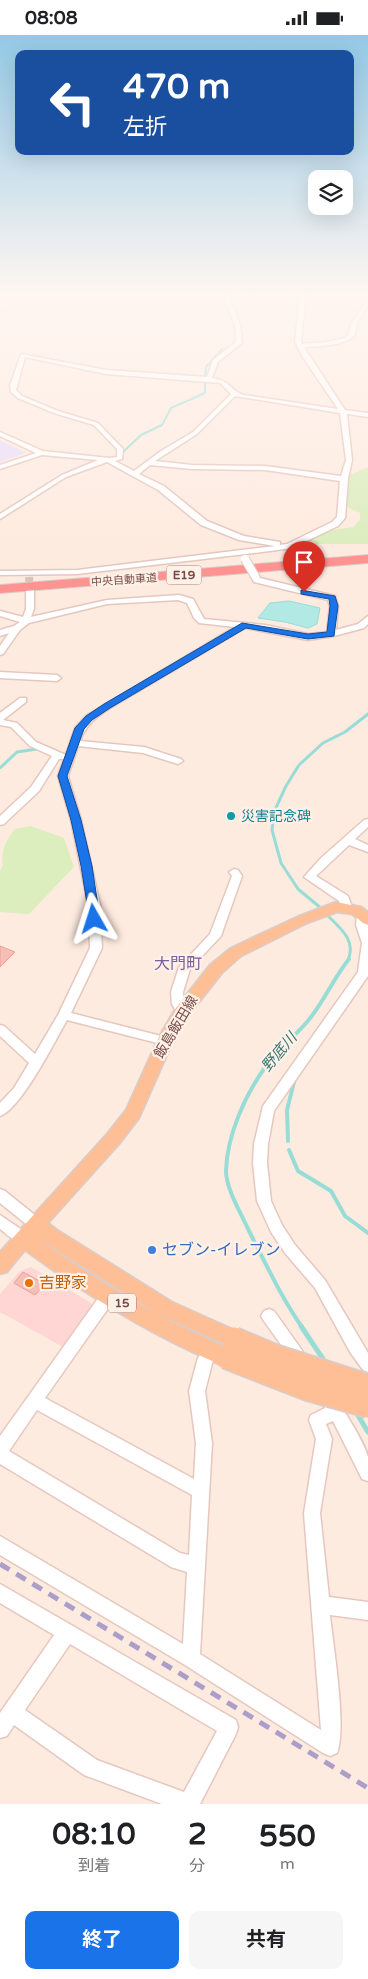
<!DOCTYPE html>
<html lang="ja">
<head>
<meta charset="utf-8">
<style>
  body { margin:0; font-family:"Varela Round","Noto Sans JP",sans-serif; background:#f6f6f6; color:#202124; height:100vh; display:flex; flex-direction:column; font-size:19px; white-space:nowrap }
  * { box-sizing:border-box; margin:0 }
  p { font-size:16px; color:#757577 }
  .icon { flex:none; width:28px; height:28px; fill:none; stroke:currentColor; stroke-width:2; stroke-linecap:round; stroke-linejoin:round }
  .map { position:relative; height:1769px; overflow:hidden }
  .sheet { display:flex; flex-direction:column; background:#fff; flex:1 }
  .sheet>* { flex:none }
  .top-card { position:absolute; left:15px; top:15px; width:339px; height:105px; border-radius:10px; box-shadow:0 5px 20px #0002; background:#1a4fa0; color:#fff; overflow:hidden }
  .controls { position:absolute; left:308px; top:135px; display:grid; gap:10px }
  .controls a { display:grid; place-items:center; width:45px; height:45px; border-radius:10px; background:#fff; box-shadow:0 5px 20px #0002; font-size:25px }
  .pin { position:absolute; display:grid; place-items:center; width:42px; height:42px; color:#fff; margin:-51px -21px; border-radius:50% 50% 50% 0; rotate:-45deg; box-shadow:0 0 5px #0007 }
  .pin .icon { rotate:45deg }
  .me { position:absolute; width:55px; margin:-28px; rotate:354deg; stroke-linejoin:round; filter:drop-shadow(0 0 4px #0008) }
  .turn { display:flex; align-items:center; gap:18px; height:105px; padding:0 25px; font-size:22px }
  .turn .icon { width:65px; height:65px; stroke-width:2.5 }
  .turn b { display:block; font-size:35px; line-height:42px }
  .eta { display:flex; justify-content:space-evenly; align-items:center; height:85px; text-align:center }
  .eta b { font-size:30px; font-weight:700; line-height:35px }
  .primary-button { display:flex; gap:10px; margin-top:auto; padding:10px 25px }
  .primary-button a { flex:1; height:58px; border-radius:10px; background:#1a73e8; color:#fff; font-size:20px; font-weight:700; line-height:58px; text-align:center }
  .primary-button a+a { background:#f6f6f6; color:#202124 }
  .status { display:flex; justify-content:space-between; align-items:center; height:35px; padding:0 25px; background:#fff; direction:ltr }
  .status svg { height:14px; fill:currentColor }
  .map>svg:first-child { display:block }
</style>
</head>
<body>
<div class="status"><b>08:08</b><svg viewBox="0 0 49 12"><path d="M0 12V9h3v3zM5 12V6h3v6zM10 12V3h3v9zM15 12V0h3v12zM26 1h20v11H26zM47 4h2v5h-2z"/></svg></div>
<div class="map">
<svg width="368" height="1769" viewBox="0 0 368 1769">
  <rect width="100%" height="100%" fill="#feebe0"/>
  <path fill="#ffd6d3" d="M31,1232L94,1270L63,1312L0,1277V1259L20,1236Z"/>
  <path fill="#e9ddfa" d="M0,405L26,418L0,427Z"/>
  <path fill="#dcedbe" d="M0,260H33L21,262L9,270L10,277L0,284Z
    M368,432V509H298L319,497L353,492L360,485V478L345,471L349,440Z
    M31,791L64,803L74,832L29,879L0,877V835L3,831C0,818 6,804 15,794Z"/>
  <path fill="#b3e9e4" stroke="#98dcd6" d="M289,566L320,573L317,589L308,593L285,587L258,583L270,568Z"/>
  <g fill="none" stroke-linecap="round" stroke-linejoin="round">
    <path stroke="#98dcd6" stroke-width="2" d="M205,343L206,332L222,314
      M123,417L141,400L162,390L171,373L205,358V346"/>
    <path stroke="#98dcd6" stroke-width="3" d="M0,733L17,717L37,714
      M322,874L298,854L281,828L272,795L274,777L286,751L299,730L323,708L345,697L368,679
      M326,879C339,892 357,905 348,925"/>
    <path stroke="#98dcd6" stroke-width="4" d="M288,1106L287,1075L294,1047
      M289,1115L298,1136L331,1156L345,1181L368,1198
      M302,1292C281,1262 266,1229 249,1196C242,1180 226,1154 226,1136C227,1100 245,1060 266,1031C278,1014 294,1002 307,987C324,967 333,944 349,924"/>
    <path stroke="#98dcd6" stroke-width="5" d="M301,1291L325,1327
      M356,1377L368,1397"/>
  </g>
  <path fill="#f6bfb5" stroke="#eaa094" d="M0,911L15,917L0,932Z
    M23,1237L45,1249L35,1260L14,1248Z"/>
  <g fill="none" stroke-linecap="round" stroke-linejoin="round">
    <path stroke="#dcc3b9" stroke-width="8" stroke-dasharray="8 4" stroke-linecap="butt" d="M29,542L30,555"/>
    <g stroke="#e5c7be" stroke-width="3">
      <path id="minor" d="M227,260H234L230,263L240,291L242,308L218,327L212,343C232,346 230,356 244,360L338,374L302,321L295,306L300,260H306L301,306L302,309L326,307L345,303L348,300L351,289L368,265C368,274 363,279 358,286C356,291 356,297 354,301C348,310 314,312 304,312L345,375L368,378V382L347,379L352,425L348,444L345,483L338,491L292,513L270,516L77,539L0,540V536L77,535L275,511L239,505L201,490L158,455L107,427L66,442L0,484V479L62,440L98,425L42,420L0,434V430L36,418L0,401V397L43,416L109,423L117,422V414L94,390L54,378L18,363L11,357L10,351L21,319L106,335L207,342L213,325L236,307L235,291L224,262ZM25,322L106,339L220,348L231,359L193,397L161,416L134,436L115,426L122,424L123,414L98,388L58,376L22,361L16,355ZM235,361L340,378L346,425L341,441L265,431L192,430L155,426L197,399ZM150,430L192,434L265,435L340,446L337,482L332,487L287,509L280,510V507L244,501L207,486L164,451L139,439Z
        M252,539H258L260,543L335,561L338,571L336,595L358,589L368,581V589L364,593L334,601L308,605L245,593L110,673C95,683 87,688 80,706L144,712L181,724L183,726L178,729L143,718L78,711L68,741L81,785L100,869L102,913L71,978L165,1002L169,1003L171,1006L169,1009L165,1010L67,985C55,1006 21,1074 0,1081V1068L14,1053L29,1028L0,1001V990L4,991L35,1019L58,980L90,913L88,869L71,785L58,741L64,724H59L39,756L4,789L0,790V781L31,752L52,721L30,711L11,692L0,690V678L20,663H26V667L3,685L17,688L36,707L66,720L75,693L86,681L235,592L199,588L194,583L187,568L178,565L107,569L29,588L20,595L3,619L0,620V611L9,598L0,601V595L14,591L20,587L0,581V576L23,582L26,574V555L30,553L34,555V574L31,582L107,565L179,560L193,564L204,584L265,590L308,599L327,597L330,571L328,565L254,547L251,541Z
        M0,637L57,640L61,643L57,646L0,643Z
        M368,784V792L355,804L368,810V817L349,810L316,841L348,861L352,872L346,876L342,875L339,866L304,842L321,823L364,785Z
        M234,834L238,835L242,841L221,901L190,934L183,957L184,969L188,977L186,980H178L172,969L171,957L179,932L210,899L232,841L229,837Z
        M363,876L368,879V941L274,1076L268,1109L267,1128L271,1166L282,1190L295,1210L325,1245L368,1318V1337L363,1335L350,1317L315,1253L285,1218L271,1197L257,1166L253,1128L254,1109L263,1071L358,937L362,908L356,890L357,880Z
        M0,1154L5,1156L41,1185L43,1189L41,1193L36,1195L31,1193L0,1168Z
        M0,1180L28,1199L30,1203L28,1207C18,1211 8,1200 0,1194Z
        M109,1254L114,1255L116,1260L114,1265L45,1363L194,1444L196,1408L189,1356L198,1323L205,1311L210,1309L215,1311L218,1316L213,1325L205,1356L212,1408L200,1619L321,1695L304,1478L316,1404L309,1385L311,1380L325,1373L318,1362L320,1357L326,1355C336,1359 366,1410 368,1422C368,1429 368,1438 368,1446L362,1444L333,1386L326,1389L332,1404L320,1478L329,1562L368,1567V1585L330,1580C333,1610 347,1693 337,1718L330,1721L323,1718L185,1630L0,1520V1501L183,1609L187,1537L171,1532L0,1429V1401L104,1255ZM37,1375L192,1460L189,1520L180,1518L9,1416Z
        M269,1274L274,1276L306,1321L309,1326L306,1331L301,1333L296,1331L264,1286L261,1281L264,1276Z
        M0,1549L236,1685L238,1692L236,1699L200,1769H162L84,1740L14,1690L7,1701L0,1703V1678L54,1600L0,1568ZM70,1609L217,1696L184,1757L97,1725L25,1675Z"/>
    </g>
    <g stroke="#d9cdcb" stroke-width="3">
      <path id="major" d="M336,867L361,872L368,877V890L363,888L352,879L337,877L307,888L241,921L222,938L188,981L173,1006L139,1083L119,1109L48,1188L57,1195L172,1267L241,1298L244,1304L241,1310L234,1313L227,1310L158,1279L36,1202C98,1247 163,1286 233,1315L236,1322L233,1329L226,1331L219,1329C149,1299 86,1260 25,1215L7,1237L0,1239V1217L107,1099L126,1075L159,1002L176,973L210,930L231,913L297,882Z"/>
    </g>
    <g stroke="#d9cdcb" stroke-width="2">
      <path id="highway" d="M368,520V528L0,558V550Z"/>
    </g>
    <use href="#minor" fill="#fff" fill-rule="evenodd"/>
    <use href="#major" fill="#ffbf96" fill-rule="evenodd"/>
    <use href="#highway" fill="#fe9391" fill-rule="evenodd"/>
    <path stroke="#ab9ec8" stroke-width="5" stroke-dasharray="11 8" stroke-linecap="butt" d="M0,1529L368,1753"/>
    <g stroke="#e5c7be" stroke-width="10" stroke-linecap="butt">
      <path id="minor-bridge" d="M245,524L255,541"/>
    </g>
    <g stroke="#d9cdcb" stroke-width="26" stroke-linecap="butt">
      <path id="major-bridge" d="M234,1304L274,1321L368,1351
        M226,1322L308,1354L368,1371"/>
    </g>
    <use href="#minor-bridge" stroke="#fff" stroke-width="8"/>
    <use href="#major-bridge" stroke="#ffbf96" stroke-width="23"/>
  </g>
  <linearGradient id="sky" x2="0" y2="1"><stop stop-color="#93c9e6"/><stop offset="0.51" stop-color="#fff6f1"/><stop offset="1" stop-color="#fff6f1" stop-opacity="0"/></linearGradient>
  <rect width="368" height="508" fill="url(#sky)"/>
  <path fill="#1a73e8" stroke="#114b97" d="M301,555L335,561L338,571L334,601L308,604L246,593L110,673L92,685L84,694L67,741L81,785L92,831L100,884L99,887H90L81,831L71,785L58,741L75,693L86,681L104,669L242,588L308,599L327,597L330,571L329,564L301,559Z"/>
  <circle fill="#0f9aa8" stroke="#fff1e8" stroke-width="2" cx="231" cy="781" r="5"/>
  <circle fill="#3f7fe0" stroke="#fff1e8" stroke-width="2" cx="152" cy="1215" r="5"/>
  <circle fill="#e8710a" stroke="#fff1e8" stroke-width="2" cx="29" cy="1248" r="5"/>
  <g text-anchor="middle" dominant-baseline="central" stroke-width="4.5" stroke-linejoin="round" paint-order="stroke">
    <g font-size="11" fill="#774b45" stroke="#fff1e8">
      <text transform="translate(124 545) rotate(-4)">中央自動車道</text>
    </g>
    <g fill="#fff1e8" stroke="#a07d76" stroke-width="1">
      <rect x="166.5" y="530.5" width="35" height="19" rx="4"/>
      <rect x="108" y="1258.5" width="28" height="19" rx="4"/>
    </g>
    <g font-size="12" font-weight="bold" fill="#774b45">
      <text x="184" y="540">E19</text>
      <text x="122" y="1268">15</text>
    </g>
    <g font-size="14" fill="#0d838f" stroke="#fff1e8" text-anchor="start">
      <text x="241" y="781">災害記念碑</text>
    </g>
    <g font-size="14" fill="#774b45" stroke="#fff1e8">
      <text transform="translate(176 992) rotate(-59)">飯島飯田線</text>
    </g>
    <g font-size="15" font-style="italic" fill="#357772" stroke="#fff1e8">
      <text transform="translate(279 1017) rotate(-50)">野底川</text>
    </g>
    <g font-size="16" fill="#79609c" stroke="#fff1e8">
      <text x="178" y="929">大門町</text>
    </g>
    <g font-size="16" fill="#366cbe" stroke="#fff1e8" text-anchor="start">
      <text x="162" y="1215">セブン-イレブン</text>
    </g>
    <g font-size="16" fill="#c56008" stroke="#fff1e8" text-anchor="start">
      <text x="39" y="1248">吉野家</text>
    </g>
  </g>
</svg>
<div class="controls">
<a><svg class="icon" aria-label="layers" viewBox="0 0 24 24"><path d="M12 4l9 5-9 5-9-5zM3 14l9 5 9-5"/></svg></a>
</div>
<div class="pin" style="left:304px;top:557px;background:#d93025"><svg class="icon" aria-label="arrive" viewBox="0 0 24 24"><path d="M6 21V4h12l-3 4 3 4H6"/></svg></div>
<svg class="me" style="left:94px;top:884px" viewBox="-20 -20 40 40"><path d="M0-17L14 15 0 8-14 15z" fill="#1a73e8" stroke="#fff" stroke-width="4"/></svg>
<div class="top-card">
<div class="turn"><svg class="icon" aria-label="left" viewBox="0 0 24 24"><path d="M17 20v-9H6M10 6l-5 5 5 5"/></svg><div><b>470 m</b>左折</div></div>
</div>
</div>
<section class="sheet">
<div class="eta">
<div><b>08:10</b><p>到着</p></div>
<div><b>2</b><p>分</p></div>
<div><b>550</b><p>m</p></div>
</div>
<div class="primary-button"><a>終了</a><a>共有</a></div>
</section>
</body>
</html>
